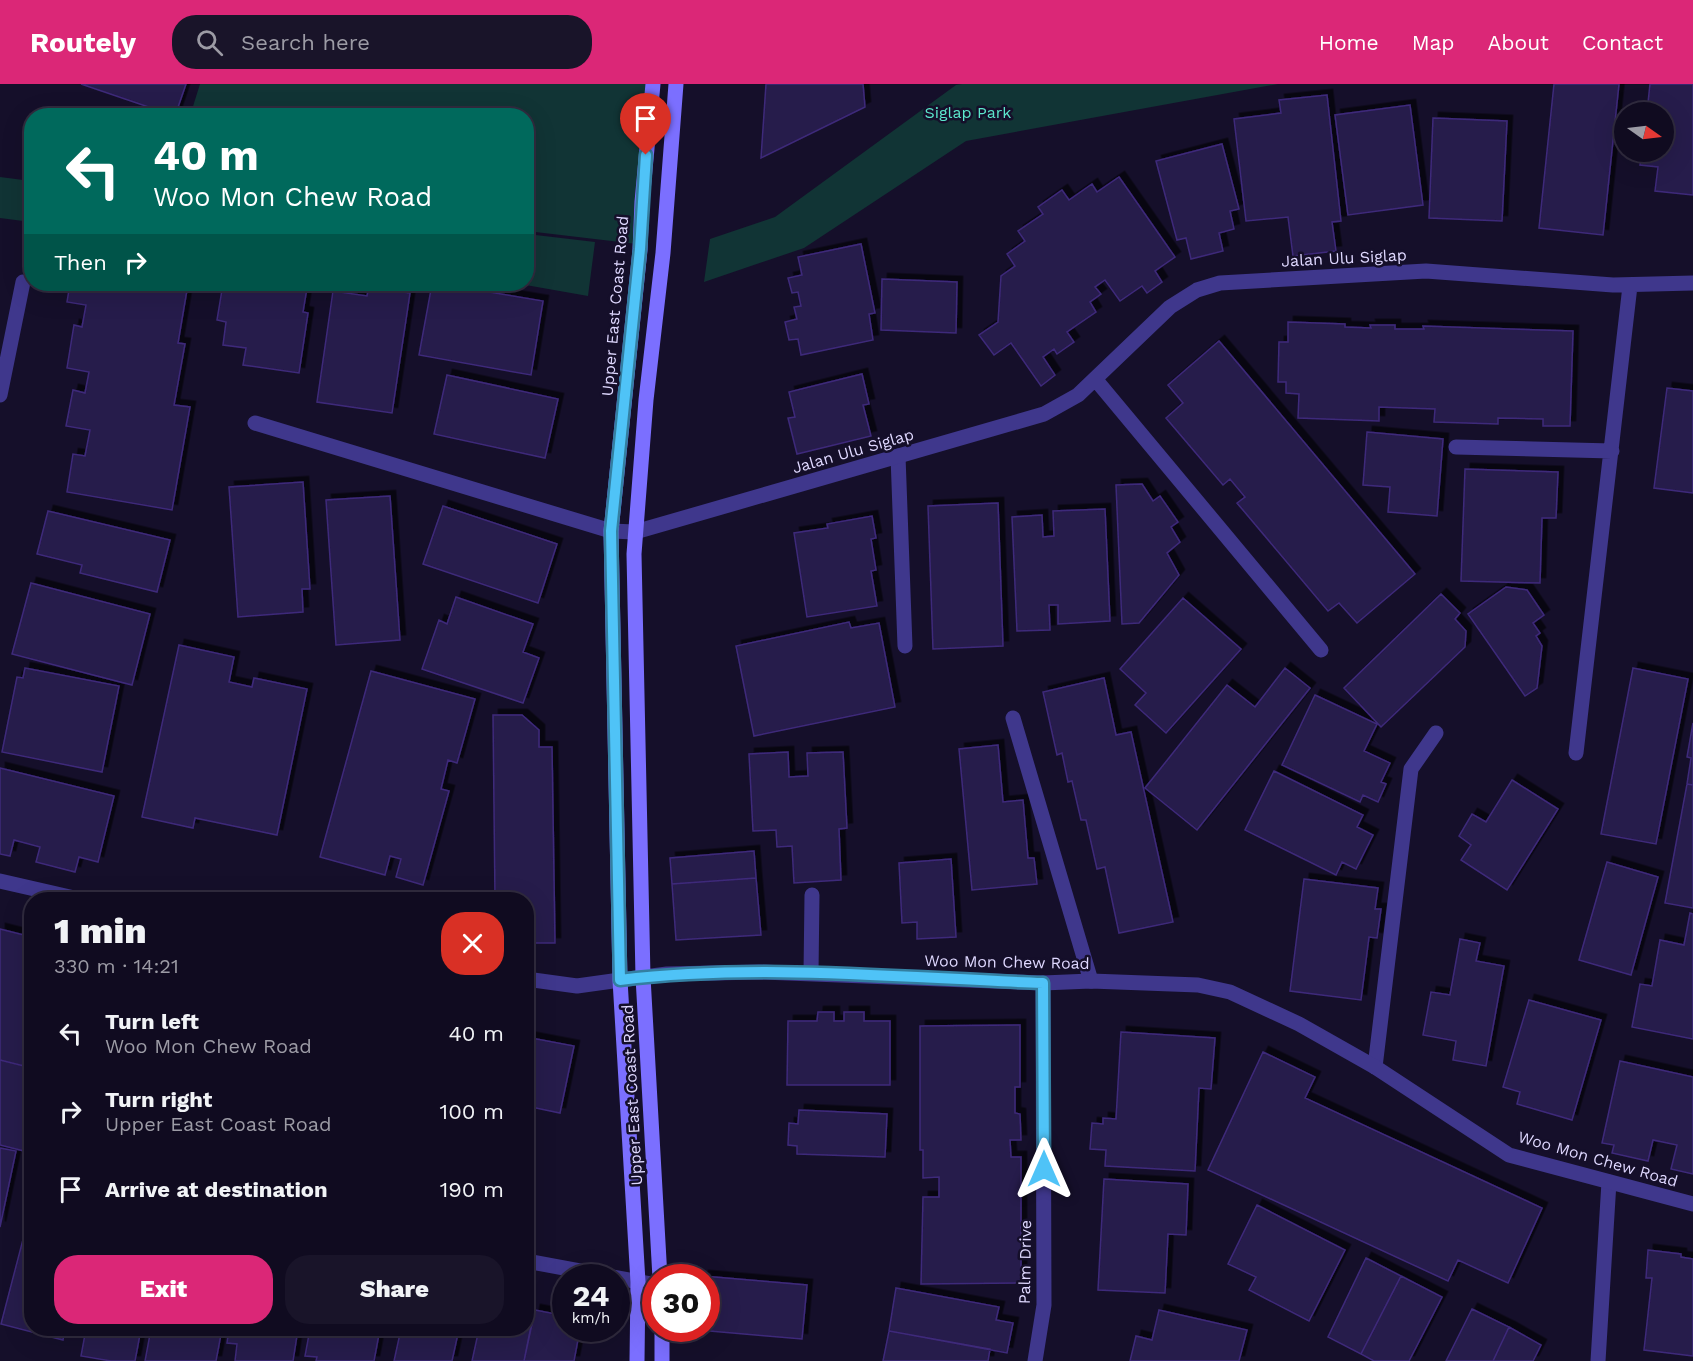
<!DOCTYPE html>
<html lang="en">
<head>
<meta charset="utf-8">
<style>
  body { margin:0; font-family:"Work Sans",sans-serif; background:#191429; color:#f1f3f6; height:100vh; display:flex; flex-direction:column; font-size:22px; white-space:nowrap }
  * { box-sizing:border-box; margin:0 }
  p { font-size:20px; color:#9c9ba5 }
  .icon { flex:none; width:33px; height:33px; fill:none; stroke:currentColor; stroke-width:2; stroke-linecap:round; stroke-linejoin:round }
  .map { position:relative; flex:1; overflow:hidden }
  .drawer { position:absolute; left:24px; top:808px; width:510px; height:444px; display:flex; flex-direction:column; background:#100b20; border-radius:24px; box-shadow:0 6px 24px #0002,0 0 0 2px #302b3e }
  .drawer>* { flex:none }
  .banner { position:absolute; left:24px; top:24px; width:510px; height:183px; border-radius:24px; box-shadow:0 6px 24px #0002,0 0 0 2px #302b3e; background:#00695c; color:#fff; overflow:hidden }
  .needle { width:39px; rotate:104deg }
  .controls { position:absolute; left:1614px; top:18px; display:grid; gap:12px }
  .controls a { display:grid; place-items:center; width:60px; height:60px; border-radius:50%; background:#100b20; box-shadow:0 6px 24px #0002,0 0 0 2px #302b3e; font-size:30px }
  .speed { position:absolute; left:552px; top:1180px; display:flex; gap:12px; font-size:30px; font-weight:700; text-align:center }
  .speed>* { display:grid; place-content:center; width:78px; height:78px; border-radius:50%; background:#100b20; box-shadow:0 6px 24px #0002,0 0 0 2px #302b3e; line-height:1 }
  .speed small { font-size:15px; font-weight:400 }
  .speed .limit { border:9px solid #d22; background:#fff; color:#111 }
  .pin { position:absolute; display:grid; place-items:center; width:51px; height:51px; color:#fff; margin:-62px -26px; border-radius:50% 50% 50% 0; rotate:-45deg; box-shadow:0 0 6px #0007 }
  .pin .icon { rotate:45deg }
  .me { position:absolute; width:66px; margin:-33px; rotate:0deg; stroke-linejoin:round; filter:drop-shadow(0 0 4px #0008) }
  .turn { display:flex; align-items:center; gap:21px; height:126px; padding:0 30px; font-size:27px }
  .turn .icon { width:78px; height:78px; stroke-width:2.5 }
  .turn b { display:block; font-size:42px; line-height:51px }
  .then { display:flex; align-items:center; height:57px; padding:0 30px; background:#0003; gap:12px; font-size:22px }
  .round { display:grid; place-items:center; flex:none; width:63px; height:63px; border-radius:24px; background:#191429 }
  .overview { display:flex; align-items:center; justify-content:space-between; height:102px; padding:0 30px }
  h1 { font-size:36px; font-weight:800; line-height:45px }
  .button { display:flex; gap:12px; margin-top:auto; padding:12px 30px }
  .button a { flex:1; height:69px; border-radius:24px; background:#db2777; color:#fff; font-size:24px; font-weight:800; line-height:69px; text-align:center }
  .button a+a { background:#191429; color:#f1f3f6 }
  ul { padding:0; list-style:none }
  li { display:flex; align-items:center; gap:18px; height:78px; padding:0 30px }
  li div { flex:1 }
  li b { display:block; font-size:22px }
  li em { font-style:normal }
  header { display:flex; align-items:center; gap:36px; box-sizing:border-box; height:84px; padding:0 30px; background:#db2777; color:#fff }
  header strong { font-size:28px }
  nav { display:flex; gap:33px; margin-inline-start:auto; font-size:21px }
  .search { width:420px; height:54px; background:#191429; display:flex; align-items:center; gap:15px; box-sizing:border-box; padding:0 21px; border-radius:24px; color:#9c9ba5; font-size:22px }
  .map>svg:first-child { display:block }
</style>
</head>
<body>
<header>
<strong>Routely</strong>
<div class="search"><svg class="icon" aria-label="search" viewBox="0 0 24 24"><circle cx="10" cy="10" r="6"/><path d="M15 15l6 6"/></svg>Search here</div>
<nav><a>Home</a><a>Map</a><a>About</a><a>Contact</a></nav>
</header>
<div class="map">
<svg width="1693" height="1277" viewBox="0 0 1693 1277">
  <defs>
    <filter id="shadow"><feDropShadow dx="5.5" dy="-5.5" stdDeviation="0" flood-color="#0009"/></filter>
  </defs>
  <rect width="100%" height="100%" fill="#150f2a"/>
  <path fill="#113435" d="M200,0H649L637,160L527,147L526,32H190Z
    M962,0H1278L966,57L804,164L704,198L710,155L775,133L956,1Z
    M0,93L31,97V138L0,134Z
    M527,150L595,158L588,212L520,200H526Z"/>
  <path fill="#271a4c" stroke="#3e2a7a" stroke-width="1.5" filter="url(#shadow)" d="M81,0H186L175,32Z
    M766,0H863L865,23L761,74Z
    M1554,0H1619L1603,151L1539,144Z
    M1650,0H1693V111L1655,107L1658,83L1640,81L1642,68H1664V28H1647Z
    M1327,11L1341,137L1332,138L1336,167L1293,172L1288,133L1246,137L1234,35L1281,29L1279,16Z
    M1410,21L1423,121L1348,131L1335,31Z
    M1433,34L1507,37L1502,137L1429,134Z
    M1222,60L1239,125L1230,127L1234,145L1219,149L1223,167L1191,175L1186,154L1177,156L1156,77Z
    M1119,93L1175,173L1155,187L1162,198L1147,209L1142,202L1120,217L1105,196L1095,203L1101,210L1090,218L1096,228L1067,248L1074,258L1057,270L1054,265L1043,273L1055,291L1041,302L1011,259L994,271L979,251L998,238L1001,192L1015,182L1007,170L1025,157L1018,147L1043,130L1038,123L1062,106L1069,116L1092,100L1097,108Z
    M861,160L875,229L869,230L873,256L801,271L798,255L789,256L785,238L797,235L794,223L801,222L798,208L792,209L788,194L802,191L798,173Z
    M882,195L957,198L956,249L881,246Z
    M70,200H188L178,259L185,260L174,321L190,323L172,426L67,408L73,370L85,372L90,346L66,342L73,306L85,309L89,288L67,284L74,241L82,243L86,221L67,218Z
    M223,200H289V201L307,204L303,228L308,229L299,289L243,281L246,264L223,261L226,238L217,236Z
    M432,200H442L543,217L531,291L419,271Z
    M369,203L410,209L392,329L317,318L333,207L367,212Z
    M1288,238L1345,240V243L1371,244L1370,241H1395V245H1424L1423,242L1573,247L1570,342H1543V335L1498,334V340L1434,338L1435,325L1379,323V337L1298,334L1299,310L1286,309V298H1278L1279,258H1288Z
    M1219,257L1415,490L1357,539L1339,519L1328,527L1237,419L1245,413L1230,395L1223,401L1166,334L1183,319L1168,301Z
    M862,290L869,320L863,321L871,352L797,370L788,334L795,333L789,308Z
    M447,291L558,315L545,374L434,350Z
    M1667,304L1693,307V409L1654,404Z
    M1367,348L1443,355L1437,432L1388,428L1390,403L1363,401Z
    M1465,385L1558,388L1556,434H1542L1540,499L1461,497Z
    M303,398L310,505H302L303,528L238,533L229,403Z
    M1142,400L1153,417L1160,412L1178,438L1171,443L1180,458L1167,469L1179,491L1139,539L1122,540L1116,401Z
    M390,412L400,556L336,561L326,416Z
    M998,419L1003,562L933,565L928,422Z
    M443,422L557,460L538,519L423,480Z
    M1105,425L1110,537L1058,540V521H1049L1050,546L1017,547L1012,433L1042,431L1043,453L1054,452L1053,427Z
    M48,427L170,456L157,508L80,489L82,481L37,470Z
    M872,432L876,454L871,455L876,486L871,487L877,522L807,533L794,449L828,444L827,440Z
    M31,499L150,530L132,601L12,570Z
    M1506,503L1527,506L1544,531L1533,539L1540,549L1536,552L1542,562L1537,604L1525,612L1468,530Z
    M1441,510L1460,529L1455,535L1466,547L1465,563L1381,643L1344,604Z
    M456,513L533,540L523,568L539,574L523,619L422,585L439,536L447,540Z
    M1183,514L1241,565L1166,649L1135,621L1146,609L1120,585Z
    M849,538L851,544L879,539L895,623L754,652L736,562Z
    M179,561L234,573L229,598L252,603L254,594L307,605L277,751L195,734L193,744L142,733Z
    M25,584L119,602L102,688L2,668L17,593L23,594Z
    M1285,584L1310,604L1197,746L1145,704L1227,601L1255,623Z
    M1633,584L1688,595L1656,760L1601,750Z
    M371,587L475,615L457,679L448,676L441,705L449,707L423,801L396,793L401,775L390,772L385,791L320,773Z
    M1104,594L1116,651L1131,648L1173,838L1119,849L1105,783L1097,785L1086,736H1081L1072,697L1068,698L1062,669L1057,671L1043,608Z
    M1315,611L1377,640L1364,667L1390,679L1381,698L1386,700L1378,718L1363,711L1360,718L1282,681Z
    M493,631H522L539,646V663H552L555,859H526V816H495Z
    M1693,639V701L1687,700L1691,674L1687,673Z
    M998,661L1003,718L1023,716L1028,774H1034L1037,800L972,806L959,665Z
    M788,668L789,693L808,692L807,669L843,668L847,744L839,745L841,796L794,799L792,762L777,763L776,746L753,747L749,670Z
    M0,684L114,712L98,778L79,773L75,788L36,778L40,763L14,756L10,772L0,770Z
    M1274,687L1363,731L1357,743L1373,751L1356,785L1342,778L1336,791L1245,746Z
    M1512,696L1558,725L1507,806L1461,776L1471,761L1459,752L1472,730L1486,738Z
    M1687,700L1693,701V824L1665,819Z
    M754,767L756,794L672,800L670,774Z
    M951,775L956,853L917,855V838L902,839L899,779Z
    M1607,778L1658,793L1631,891L1579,876Z
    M756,794L761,851L676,856L672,800Z
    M1304,795L1378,804L1375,825H1381L1377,854L1369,853L1361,916L1290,907Z
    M1690,829L1693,830V955L1632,943L1640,900L1652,902L1660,856L1684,861Z
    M0,845L32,853V984L0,976Z
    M1460,855L1480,859L1476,877L1504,882L1486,982L1453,976L1456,957L1423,951L1431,908L1450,911Z
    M1529,916L1601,936L1572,1036L1517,1020L1520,1008L1503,1003Z
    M818,928H834V937H844V928H864V937H890V1001H787L788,937H817Z
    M1020,941V1003H1015V1029L1020,1030L1021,1056H1010L1011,1073H1021V1199L921,1200L923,1113H939V1093L923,1094V1066H920V942Z
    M1121,948L1215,954L1211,1005L1199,1004L1195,1087L1105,1082L1106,1066L1090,1065L1092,1039L1103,1040V1034L1116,1035Z
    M526,953L574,962L560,1029L526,1022Z
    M1263,968L1315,993L1305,1014L1542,1124L1508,1199L1458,1176L1448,1197L1208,1086Z
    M0,976L32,984V1053L28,1068L0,1061Z
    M1620,977L1693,993V1090L1671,1085L1677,1061L1653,1056L1648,1077L1612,1069L1614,1061L1602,1059Z
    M799,1026L887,1030L885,1073L797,1070V1062L788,1061L789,1039L798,1040Z
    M0,1064L16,1067L0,1143Z
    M1104,1095L1188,1100L1186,1151L1168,1150L1165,1209L1098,1206Z
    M1257,1121L1345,1166L1309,1237L1249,1206L1256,1193L1228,1180Z
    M27,1140L32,1141V1245H65L63,1256L1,1240Z
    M1648,1166L1681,1170V1173L1693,1175V1272L1644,1266L1652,1194H1646Z
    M1366,1174L1401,1192L1361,1270L1328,1253Z
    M703,1192L807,1201L802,1255L698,1246L706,1245V1194H703Z
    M1401,1192L1442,1213L1409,1277H1374L1361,1270Z
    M896,1204L999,1223L996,1236L1013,1239L1007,1269L889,1247Z
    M1472,1225L1509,1243L1493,1277H1446Z
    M535,1226L566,1232V1245H580L574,1277H524Z
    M1159,1226L1247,1246L1239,1277H1130L1136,1252L1152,1256Z
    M526,1236L532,1237L524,1277H472L479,1245H526Z
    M1509,1243L1541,1261L1533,1277H1493Z
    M86,1245H141L135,1277H111L81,1272Z
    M151,1245H222L216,1277H145Z
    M229,1245H298L293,1277H235L237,1260L227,1259Z
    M310,1245H380L374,1277H316L317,1273L305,1272Z
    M401,1245H459L452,1277H394Z
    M889,1247L990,1265L988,1277H883Z"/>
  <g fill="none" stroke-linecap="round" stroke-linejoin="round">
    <path stroke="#3f378c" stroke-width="15" d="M898,372L905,562
      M811,889L812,811"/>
    <path stroke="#3f378c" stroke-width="15" d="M1096,296L1321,566
      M0,311L23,198
      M255,339L611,447L635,448L1044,330L1078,311L1170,223L1197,206L1220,199L1426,187L1613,201L1693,199
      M1456,363L1612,367
      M1013,634L1091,897
      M1576,669L1630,202
      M0,797L83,816
      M526,895L577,902L620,896
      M1375,983L1411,685L1436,649
      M526,1177L656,1201
      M1035,1277L1044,1221L1043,899
      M1598,1277L1609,1098"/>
    <path stroke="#3f378c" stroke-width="15" d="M620,896L667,890L759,888L1043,899L1091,897L1198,901L1230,908L1299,940L1375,983L1509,1071L1693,1120"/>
    <path stroke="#7b6fff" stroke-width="15" d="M660,1194L643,893L634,470L646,316L663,169L676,0
      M637,1277L638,1198L620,896L611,447L640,166L642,118L653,0
      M662,1277V1245"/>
  </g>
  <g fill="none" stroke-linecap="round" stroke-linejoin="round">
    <g stroke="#337fa1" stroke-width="15">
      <path id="route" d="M646,71L640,165L611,447L620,896C760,879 903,894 1043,899L1044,1085"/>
    </g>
    <use href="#route" stroke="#4fc3f7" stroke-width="10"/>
  </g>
  <g text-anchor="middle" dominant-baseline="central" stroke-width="5" stroke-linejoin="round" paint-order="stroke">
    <g font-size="16" fill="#5ce7cc" stroke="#150f2a">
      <text x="968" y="28">Siglap Park</text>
    </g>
    <g font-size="16" fill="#dfd8ff" stroke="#150f2a">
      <text transform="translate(1344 174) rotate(-3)">Jalan Ulu Siglap</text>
      <text transform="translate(615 222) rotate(-85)">Upper East Coast Road</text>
      <text transform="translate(853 367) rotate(-16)">Jalan Ulu Siglap</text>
      <text transform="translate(1007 878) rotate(1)">Woo Mon Chew Road</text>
      <text transform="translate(632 1011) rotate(-93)">Upper East Coast Road</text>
      <text transform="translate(1598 1075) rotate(16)">Woo Mon Chew Road</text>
      <text transform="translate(1025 1178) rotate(-89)">Palm Drive</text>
    </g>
  </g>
</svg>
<div class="controls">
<a><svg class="needle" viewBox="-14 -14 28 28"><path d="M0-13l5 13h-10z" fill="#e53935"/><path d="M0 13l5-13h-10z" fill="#9c9ba5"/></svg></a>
</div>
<div class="speed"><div>24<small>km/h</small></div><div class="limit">30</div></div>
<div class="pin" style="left:646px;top:71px;background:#d93025"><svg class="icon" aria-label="arrive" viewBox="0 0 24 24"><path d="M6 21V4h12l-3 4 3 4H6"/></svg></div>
<svg class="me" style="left:1044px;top:1085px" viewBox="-20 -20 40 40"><path d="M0-17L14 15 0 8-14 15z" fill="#4fc3f7" stroke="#fff" stroke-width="4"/></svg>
<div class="banner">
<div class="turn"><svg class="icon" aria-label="left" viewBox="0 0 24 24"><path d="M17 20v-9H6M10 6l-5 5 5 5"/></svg><div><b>40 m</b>Woo Mon Chew Road</div></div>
<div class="then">Then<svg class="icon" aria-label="right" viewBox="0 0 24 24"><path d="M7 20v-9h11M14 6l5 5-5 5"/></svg></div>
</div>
<section class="drawer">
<div class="overview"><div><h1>1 min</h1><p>330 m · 14:21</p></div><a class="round" style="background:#d93025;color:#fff"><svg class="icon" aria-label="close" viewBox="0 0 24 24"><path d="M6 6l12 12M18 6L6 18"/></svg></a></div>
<ul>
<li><svg class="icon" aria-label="left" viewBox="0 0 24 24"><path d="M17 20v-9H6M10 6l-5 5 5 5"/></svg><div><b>Turn left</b><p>Woo Mon Chew Road</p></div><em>40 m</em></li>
<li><svg class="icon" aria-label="right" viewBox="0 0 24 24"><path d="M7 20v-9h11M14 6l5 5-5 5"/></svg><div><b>Turn right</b><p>Upper East Coast Road</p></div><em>100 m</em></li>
<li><svg class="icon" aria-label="arrive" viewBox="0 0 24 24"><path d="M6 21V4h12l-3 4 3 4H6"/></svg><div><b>Arrive at destination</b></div><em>190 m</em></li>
</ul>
<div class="button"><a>Exit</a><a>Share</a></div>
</section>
</div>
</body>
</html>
